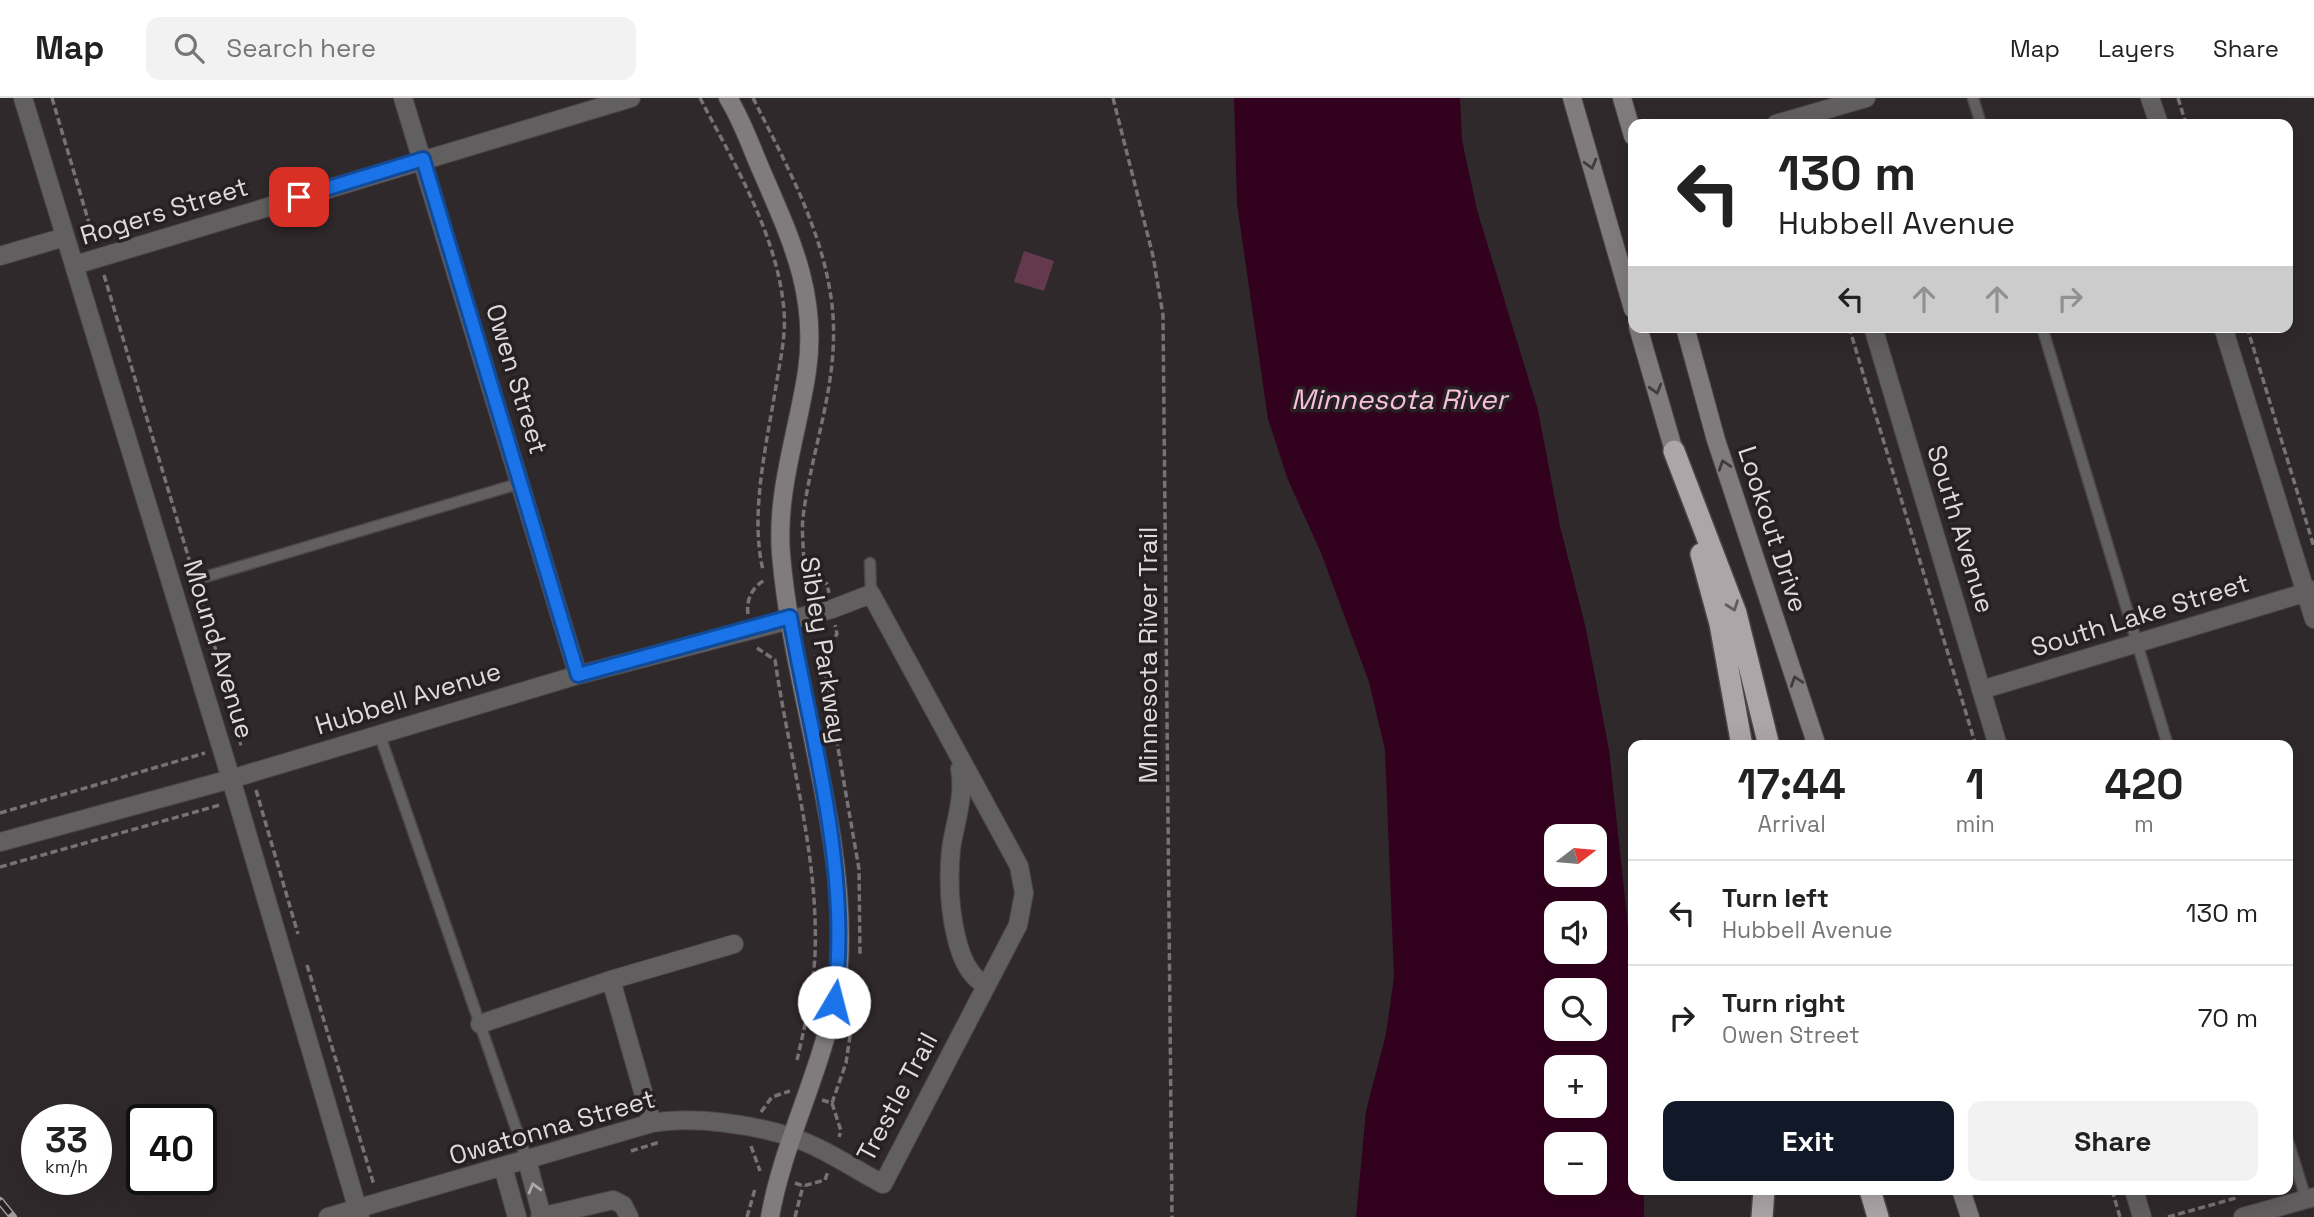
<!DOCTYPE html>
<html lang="en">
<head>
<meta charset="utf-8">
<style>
  body { margin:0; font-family:"Space Grotesk",sans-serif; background:#f2f2f2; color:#222; height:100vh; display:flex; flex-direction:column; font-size:26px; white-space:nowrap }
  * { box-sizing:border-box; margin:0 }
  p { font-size:23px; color:#767676 }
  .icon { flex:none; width:38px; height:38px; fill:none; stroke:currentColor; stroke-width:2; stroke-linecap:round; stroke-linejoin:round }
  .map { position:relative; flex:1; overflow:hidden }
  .side { position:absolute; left:1628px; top:642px; width:665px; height:455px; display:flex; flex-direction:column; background:#fff; border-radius:14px; box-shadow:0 7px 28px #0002 }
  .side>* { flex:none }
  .hud { position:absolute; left:1628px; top:21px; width:665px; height:214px; border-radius:14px; box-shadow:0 7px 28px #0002; background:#fff; color:#222; overflow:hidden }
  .needle { width:46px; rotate:74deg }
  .fabs { position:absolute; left:1544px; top:726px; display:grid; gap:14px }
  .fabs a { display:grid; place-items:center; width:63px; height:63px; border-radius:14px; background:#fff; box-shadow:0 7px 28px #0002; font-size:35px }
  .speed { position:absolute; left:21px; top:1006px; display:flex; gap:14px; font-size:35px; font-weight:700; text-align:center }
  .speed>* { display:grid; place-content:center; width:91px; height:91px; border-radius:50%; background:#fff; box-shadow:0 7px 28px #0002; line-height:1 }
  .speed small { font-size:18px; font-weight:400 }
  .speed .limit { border:4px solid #111; border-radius:10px; background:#fff; color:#111 }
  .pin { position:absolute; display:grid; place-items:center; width:60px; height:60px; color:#fff; margin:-30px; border-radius:14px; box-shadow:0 4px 10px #0006 }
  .me { position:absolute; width:77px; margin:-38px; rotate:8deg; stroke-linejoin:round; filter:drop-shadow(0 0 5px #0008) }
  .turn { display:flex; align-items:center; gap:24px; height:147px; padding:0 35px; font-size:32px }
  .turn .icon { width:91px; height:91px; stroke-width:2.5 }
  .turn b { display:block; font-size:49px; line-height:60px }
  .lanes { display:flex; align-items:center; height:66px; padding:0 35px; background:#0003; justify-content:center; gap:35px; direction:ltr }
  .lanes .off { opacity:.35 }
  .eta { display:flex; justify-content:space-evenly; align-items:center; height:119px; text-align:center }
  .eta b { font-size:42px; font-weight:800; line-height:49px }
  .button { display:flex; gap:14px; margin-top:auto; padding:14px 35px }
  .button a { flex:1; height:80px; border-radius:14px; background:#111827; color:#fff; font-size:28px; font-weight:800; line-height:80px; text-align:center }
  .button a+a { background:#f2f2f2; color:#222 }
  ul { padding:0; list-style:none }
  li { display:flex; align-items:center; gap:21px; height:105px; padding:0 35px; border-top:2px solid #e0e0e0 }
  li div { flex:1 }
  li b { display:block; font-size:26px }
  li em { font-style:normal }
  header { display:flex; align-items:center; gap:42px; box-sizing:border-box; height:98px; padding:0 35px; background:#fff; border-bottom:2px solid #e0e0e0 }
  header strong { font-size:33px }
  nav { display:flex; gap:38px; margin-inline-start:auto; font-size:24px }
  .search { width:490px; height:63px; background:#f2f2f2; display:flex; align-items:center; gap:18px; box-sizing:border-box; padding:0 24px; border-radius:14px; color:#767676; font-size:26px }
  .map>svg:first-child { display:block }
</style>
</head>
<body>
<header>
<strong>Map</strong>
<div class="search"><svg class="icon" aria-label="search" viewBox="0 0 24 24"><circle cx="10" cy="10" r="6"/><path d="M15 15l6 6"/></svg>Search here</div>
<nav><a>Map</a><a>Layers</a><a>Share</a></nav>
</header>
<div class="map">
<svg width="2314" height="1119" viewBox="0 0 2314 1119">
  <rect width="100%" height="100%" fill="#30292c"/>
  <path fill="#64384d" d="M1024,153L1054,163L1044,193L1014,184Z"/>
  <path fill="#32011e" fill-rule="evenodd" d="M1234,0H1460L1462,42L1477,112L1538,312L1560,428L1586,531L1609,652L1632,865L1629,885L1633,907V1092H1644V1119H1356L1366,1013L1386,936L1394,879L1385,652L1369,584L1321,455L1288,382L1268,321L1237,106ZM1556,738H1594V777H1556ZM1556,816H1594V854H1556ZM1556,892H1594V931H1556ZM1556,970H1594V1008H1556ZM1594,1046V1085H1556V1046Z"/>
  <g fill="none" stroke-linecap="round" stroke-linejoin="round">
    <g stroke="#4c4548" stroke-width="13">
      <path id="lane" d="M1973,0L1981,26
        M2042,229L2168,648
        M870,465L871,496
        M195,482L521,385
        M379,635L527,1062
        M2287,1040L2306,1101"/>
    </g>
    <g stroke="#4c4548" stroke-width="20">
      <path id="street" d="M23,0L231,681L360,1119
        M403,0L578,577
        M2150,0L2159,26
        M1776,26L1866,0
        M0,158L65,139
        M75,167L631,0
        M1873,229L1998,648
        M2223,229L2314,521
        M1981,592L2314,492
        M960,671C965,699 955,724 951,751C948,782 949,808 956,838C961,859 968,877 986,888
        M0,744L231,681L578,577L832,511L871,496L1019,768L1024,795L1018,827L883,1086C854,1071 823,1049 791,1039C751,1026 694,1018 652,1025L328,1119
        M611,882L652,1025
        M480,926L611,882L734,846
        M527,1062L542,1119
        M503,1069L517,1119
        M2134,1092L2142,1119
        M540,1119L613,1102L623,1107L629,1119
        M2243,1119L2314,1099"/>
    </g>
    <g stroke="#4c4548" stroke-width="20">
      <path id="secondary" d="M728,0C742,22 751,49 762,74C791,141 818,197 807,273C798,334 776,393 781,456C792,589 848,736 839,868C832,957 785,1033 770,1119
        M1572,0L1633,211
        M1622,0L1633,38
        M1638,229L1674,353
        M1685,229L1716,342L1817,648
        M1961,1092L1970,1119"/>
    </g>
    <g stroke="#4c4548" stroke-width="24">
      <path id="highway" d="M1674,353L1736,515L1769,648
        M1701,456L1720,526L1742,648
        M1870,1092L1878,1119
        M1762,1119L1764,1092"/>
    </g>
    <path stroke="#777274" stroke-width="3.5" stroke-dasharray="7 3.5" stroke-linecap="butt" d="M52,0L94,142
      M700,0C734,65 778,138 784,213C786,235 781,259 777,282C768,340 749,414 763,472
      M753,0C783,60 819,125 830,193C844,274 813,341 803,419C801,437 805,456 803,472
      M1113,0L1153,158L1163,217L1172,1119
      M2178,0L2186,26
      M104,177L191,468
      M1849,229L1976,648
      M2247,229L2314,449
      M803,472L827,486L829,495
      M199,495L243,645L239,646
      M748,516C746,502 752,489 765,482
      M757,550L775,562C789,659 819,758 815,857C813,893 805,928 797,962
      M822,558L859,771L860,858
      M814,559L822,558L837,536L835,527
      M256,692L298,836
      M0,715L205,655
      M0,769L220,707
      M307,867L374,1087
      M822,1002L832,1005L846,965L858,883
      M832,1005L841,1033L839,1039
      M761,1014L772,999L790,993
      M751,1048L760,1073
      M631,1053L660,1044
      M795,1085L803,1088L825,1082L828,1073
      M2112,1092L2120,1119
      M747,1119L755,1091
      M795,1119L803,1088
      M2168,1119L2236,1100"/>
    <use href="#lane" stroke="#625f60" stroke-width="10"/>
    <use href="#street" stroke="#625f60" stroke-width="18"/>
    <use href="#secondary" stroke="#807b7d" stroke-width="18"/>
    <use href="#highway" stroke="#ada5a8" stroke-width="21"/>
    <g stroke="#a09b9c" stroke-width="8">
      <path id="rail" d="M0,1103L13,1119"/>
    </g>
    <use href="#rail" stroke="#262022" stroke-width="5" stroke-dasharray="16" stroke-linecap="butt"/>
  </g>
  <defs><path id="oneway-chevron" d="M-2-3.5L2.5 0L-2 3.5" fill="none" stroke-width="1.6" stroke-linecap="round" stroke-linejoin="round" transform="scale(1.75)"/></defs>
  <g stroke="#413b3d">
    <use href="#oneway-chevron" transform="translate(1591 66) rotate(74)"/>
    <use href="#oneway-chevron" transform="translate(1656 291) rotate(74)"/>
    <use href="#oneway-chevron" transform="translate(1724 367) rotate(-108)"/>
    <use href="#oneway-chevron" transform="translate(1796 583) rotate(-109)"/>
  </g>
  <use stroke="#635c5e" href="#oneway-chevron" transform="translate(1733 508) rotate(70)"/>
  <use stroke="#ada9aa" href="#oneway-chevron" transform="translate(534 1090) rotate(-105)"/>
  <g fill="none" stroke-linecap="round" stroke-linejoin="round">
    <g stroke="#114b97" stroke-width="18">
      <path id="route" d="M299,99L423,61L578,577L790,519C812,644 852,777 834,904"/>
    </g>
    <use href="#route" stroke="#1a73e8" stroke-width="12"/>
  </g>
  <g text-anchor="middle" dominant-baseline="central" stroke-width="7" stroke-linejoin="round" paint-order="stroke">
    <g font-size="26" fill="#dfdbdc" stroke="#262022">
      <text transform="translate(164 113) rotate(-17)">Rogers Street</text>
      <text transform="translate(517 281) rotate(73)">Owen Street</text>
      <text transform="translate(1773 431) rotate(72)">Lookout Drive</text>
      <text transform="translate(1961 431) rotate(73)">South Avenue</text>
      <text transform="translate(2140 517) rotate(-17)">South Lake Street</text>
      <text transform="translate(219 551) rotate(73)">Mound Avenue</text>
      <text transform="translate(824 552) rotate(81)">Sibley Parkway</text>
      <text transform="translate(1148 557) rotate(-90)">Minnesota River Trail</text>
      <text transform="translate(408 600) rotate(-17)">Hubbell Avenue</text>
      <text transform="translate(897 999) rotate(-62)">Trestle Trail</text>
      <text transform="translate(552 1029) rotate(-16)">Owatonna Street</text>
    </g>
    <g font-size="28" font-style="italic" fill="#f7c0d8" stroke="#262022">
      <text x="1399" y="301">Minnesota River</text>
    </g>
  </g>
</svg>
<div class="fabs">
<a><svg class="needle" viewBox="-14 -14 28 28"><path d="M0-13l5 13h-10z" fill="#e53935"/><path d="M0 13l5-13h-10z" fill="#767676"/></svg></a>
<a><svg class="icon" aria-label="sound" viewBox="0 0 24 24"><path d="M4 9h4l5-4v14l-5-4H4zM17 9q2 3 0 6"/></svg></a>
<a><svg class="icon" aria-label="search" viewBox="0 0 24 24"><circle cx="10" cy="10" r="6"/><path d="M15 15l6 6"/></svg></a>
<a>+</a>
<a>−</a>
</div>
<div class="speed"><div>33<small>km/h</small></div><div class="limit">40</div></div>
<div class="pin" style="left:299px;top:99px;background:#d93025"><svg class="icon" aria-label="arrive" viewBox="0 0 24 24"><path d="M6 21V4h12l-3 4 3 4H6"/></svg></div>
<svg class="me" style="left:834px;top:904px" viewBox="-20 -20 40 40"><circle r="19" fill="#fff"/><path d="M0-13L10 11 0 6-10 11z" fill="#1a73e8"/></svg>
<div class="hud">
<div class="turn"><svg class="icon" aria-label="left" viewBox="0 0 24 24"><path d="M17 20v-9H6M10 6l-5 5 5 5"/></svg><div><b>130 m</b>Hubbell Avenue</div></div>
<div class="lanes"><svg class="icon" aria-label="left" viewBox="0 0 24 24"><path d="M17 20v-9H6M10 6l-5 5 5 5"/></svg><svg class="icon off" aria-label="ahead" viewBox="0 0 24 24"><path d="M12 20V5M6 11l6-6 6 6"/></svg><svg class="icon off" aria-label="ahead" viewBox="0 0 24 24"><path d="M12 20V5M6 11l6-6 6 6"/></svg><svg class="icon off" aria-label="right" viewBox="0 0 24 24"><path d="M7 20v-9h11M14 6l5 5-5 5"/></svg></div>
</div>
<section class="side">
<div class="eta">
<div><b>17:44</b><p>Arrival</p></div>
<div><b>1</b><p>min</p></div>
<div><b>420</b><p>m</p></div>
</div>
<ul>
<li><svg class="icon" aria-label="left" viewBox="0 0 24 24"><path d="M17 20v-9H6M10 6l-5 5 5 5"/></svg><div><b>Turn left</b><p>Hubbell Avenue</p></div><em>130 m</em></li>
<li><svg class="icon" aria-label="right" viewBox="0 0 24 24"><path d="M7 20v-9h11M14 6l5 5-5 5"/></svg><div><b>Turn right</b><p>Owen Street</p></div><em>70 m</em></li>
</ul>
<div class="button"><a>Exit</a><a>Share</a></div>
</section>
</div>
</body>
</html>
